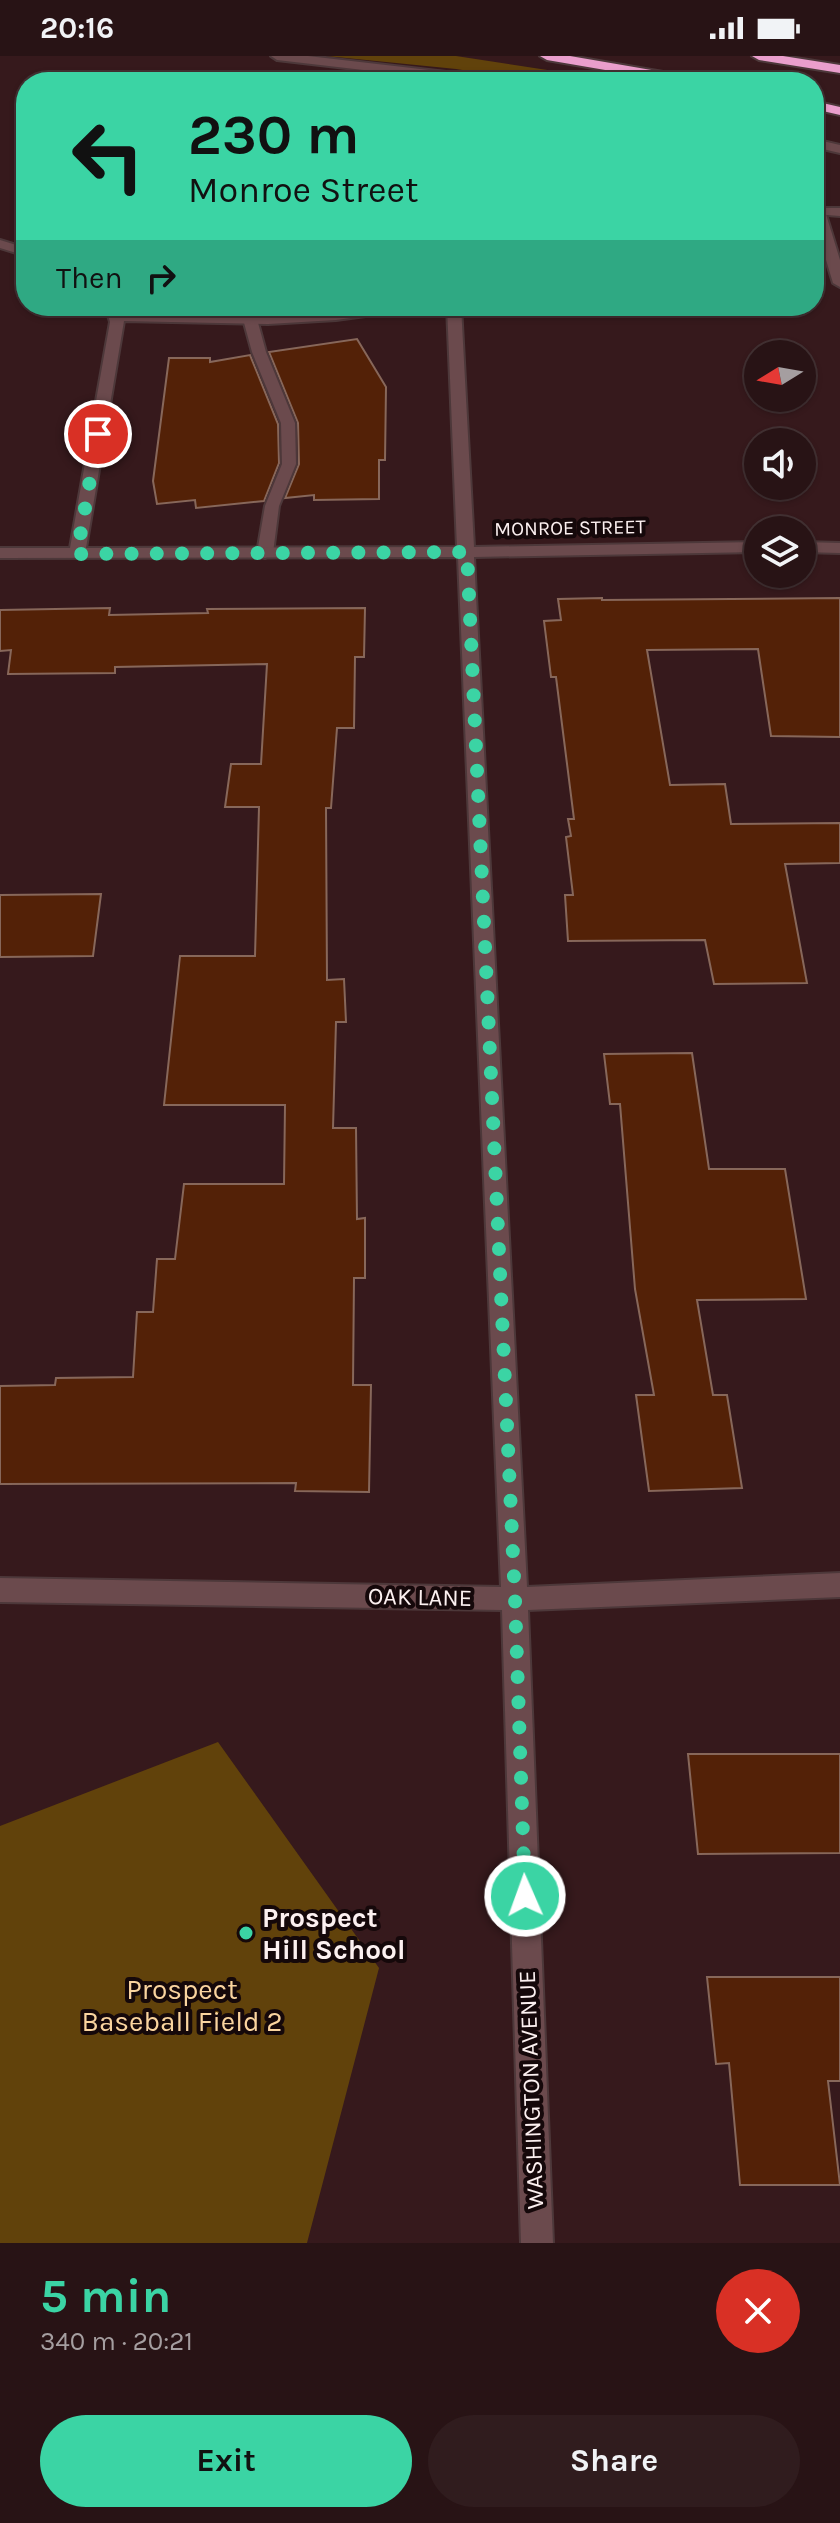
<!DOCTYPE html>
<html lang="en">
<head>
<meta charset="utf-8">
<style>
  body { margin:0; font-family:Karla,sans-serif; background:#301c1e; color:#f1f3f6; height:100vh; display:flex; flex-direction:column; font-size:30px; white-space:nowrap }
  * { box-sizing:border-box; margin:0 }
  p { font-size:26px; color:#a59ea0 }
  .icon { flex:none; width:44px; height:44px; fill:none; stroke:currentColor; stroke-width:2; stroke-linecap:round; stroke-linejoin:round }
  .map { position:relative; height:2187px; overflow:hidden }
  .side { display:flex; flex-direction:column; background:#281315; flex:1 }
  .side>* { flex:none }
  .top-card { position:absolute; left:16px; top:16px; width:808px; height:244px; border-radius:32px; box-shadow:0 2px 6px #0004,0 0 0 2px #443234; background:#3bd4a4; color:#111; overflow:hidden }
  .needle { width:52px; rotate:259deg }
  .tools { position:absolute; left:744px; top:284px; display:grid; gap:16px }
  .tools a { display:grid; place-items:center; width:72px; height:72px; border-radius:50%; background:#281315; box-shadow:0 2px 6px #0004,0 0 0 2px #443234; font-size:40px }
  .pin { position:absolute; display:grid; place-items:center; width:68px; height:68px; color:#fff; margin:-34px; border:4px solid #fff; border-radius:50%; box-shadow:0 2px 8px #0007 }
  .me { position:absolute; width:88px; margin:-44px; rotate:358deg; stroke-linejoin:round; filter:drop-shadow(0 0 6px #0008) }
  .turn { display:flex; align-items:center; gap:28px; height:168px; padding:0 40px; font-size:36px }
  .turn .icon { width:104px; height:104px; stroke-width:2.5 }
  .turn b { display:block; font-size:56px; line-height:68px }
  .then { display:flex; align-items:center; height:76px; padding:0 40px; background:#0003; gap:16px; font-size:30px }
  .round { display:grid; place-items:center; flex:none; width:84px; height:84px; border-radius:42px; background:#301c1e }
  .summary { display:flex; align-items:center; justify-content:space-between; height:136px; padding:0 40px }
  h1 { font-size:48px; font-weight:700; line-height:60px; color:#3bd4a4 }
  .cta { display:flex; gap:16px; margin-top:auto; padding:16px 40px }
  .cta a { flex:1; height:92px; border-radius:48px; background:#3bd4a4; color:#111; font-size:32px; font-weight:700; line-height:92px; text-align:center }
  .cta a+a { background:#301c1e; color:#f1f3f6 }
  .status { display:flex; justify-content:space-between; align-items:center; height:56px; padding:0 40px; background:#281315; direction:ltr }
  .status svg { height:22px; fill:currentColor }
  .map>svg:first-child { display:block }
</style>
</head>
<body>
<div class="status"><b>20:16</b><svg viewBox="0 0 49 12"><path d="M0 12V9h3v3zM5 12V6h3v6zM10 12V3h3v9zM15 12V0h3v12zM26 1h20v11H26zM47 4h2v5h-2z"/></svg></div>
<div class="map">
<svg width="840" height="2187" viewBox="0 0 840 2187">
  <rect width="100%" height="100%" fill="#36191c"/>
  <path fill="#61420b" d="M326,0H456L626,26H539L456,13Z
    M218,1686L379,1912L307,2187H0V1770Z"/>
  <path fill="#532107" stroke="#87675a" stroke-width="2" d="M357,283L386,331L385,404H379V443L314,444V439L285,442L299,408L298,367L269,296Z
    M250,299L278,368L279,407L264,445L196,452L195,444L157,448L153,425L169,302H210V306Z
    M602,542V544L840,542V681L771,680L758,593L647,594L670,729L725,728L731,768L840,767V807L785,808L807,927L714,928L705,884L568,885L565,839H573L566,781L571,780L568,763H574L556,621H551L544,565L561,564L558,543Z
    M110,552L109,559L208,557L207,553L365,552L364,601H355L354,672H337L331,752H326L327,924L344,923L346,966H336L333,1072H356L357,1163L365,1162V1222H354L353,1329H371L369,1436L295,1435L296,1427L0,1428V1330L55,1329L56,1322L133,1321L137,1256H153L157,1203H175L184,1128H284L285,1049H164L180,900H255L259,751H225L231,708H261L267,608L115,611V617L8,618L11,594L0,595V554Z
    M101,838L93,900L0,901V839Z
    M692,997L709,1113H785L806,1243L697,1244L713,1339H727L742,1432L649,1435L636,1339H654L635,1233L620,1048H610L604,998Z
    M688,1698H840V1797L698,1798Z
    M707,1921H840V2025H828L840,2129H740L729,2007L716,2008Z"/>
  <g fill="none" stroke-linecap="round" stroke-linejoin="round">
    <g stroke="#4d383a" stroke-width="4">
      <path id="service" d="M814,152H840V160L814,158Z
        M250,259L257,263L266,296L295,367L296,408L279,450L273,497L265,502L257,497L265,450L282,408L281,367L252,296L243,263Z"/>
    </g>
    <g stroke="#4d383a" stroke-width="4">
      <path id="minor" d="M271,0H308L498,22L504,26H467L277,4Z
        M814,83L840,89V97L814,91Z
        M814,138L821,142L840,204V231L833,227L814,164Z
        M0,184L26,192V200L0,192Z
        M105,250H119L121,256L268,260L378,250H417L410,254L336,264L268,268L124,265L86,492L457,491L447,250H461L474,491L758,486V496L474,501L527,1531L840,1517V1541L528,1554L553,2187H521L502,1554L0,1546V1522L501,1531L458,501L0,502V492H70L110,266Z
        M802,486L840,487V497L802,496Z"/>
    </g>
    <g stroke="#4d383a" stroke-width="4">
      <path id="motorway" d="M540,0H570L698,22L705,26H675L547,4Z
        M752,0H783L840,9V17L759,4Z
        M814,45L840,51V59L814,53Z"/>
    </g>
    <use href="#service" fill="#6b4a4d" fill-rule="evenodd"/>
    <use href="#minor" fill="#6b4a4d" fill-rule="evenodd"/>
    <use href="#motorway" fill="#ea9ecc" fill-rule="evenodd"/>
  </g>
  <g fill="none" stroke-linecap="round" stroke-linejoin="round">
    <path stroke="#3bd4a4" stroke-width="14" stroke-dasharray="0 25.2" d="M98,378L77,498L467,496L515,1543L525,1840"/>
  </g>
  <circle fill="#3bd4a4" stroke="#15080a" stroke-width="3" cx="246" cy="1877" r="8"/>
  <g text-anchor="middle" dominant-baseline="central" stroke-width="8" stroke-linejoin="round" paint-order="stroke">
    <g font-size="20" fill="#fcf0f0" stroke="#15080a">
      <text transform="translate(570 472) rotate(-1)">MONROE STREET</text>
    </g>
    <g font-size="24" fill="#fcf0f0" stroke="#15080a">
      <text transform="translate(420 1541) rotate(1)">OAK LANE</text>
      <text transform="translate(531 2034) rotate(-92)">WASHINGTON AVENUE</text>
    </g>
    <g font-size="28" font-weight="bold" fill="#fcf0f0" stroke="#15080a" text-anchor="start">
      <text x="262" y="1861">Prospect<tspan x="262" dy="32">Hill School</tspan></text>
    </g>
    <g font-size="28" fill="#fad49f" stroke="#15080a">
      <text x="182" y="1933">Prospect<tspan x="182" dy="32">Baseball Field 2</tspan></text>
    </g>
  </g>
</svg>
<div class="tools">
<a><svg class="needle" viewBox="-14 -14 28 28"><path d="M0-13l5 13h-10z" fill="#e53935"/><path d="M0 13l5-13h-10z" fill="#a59ea0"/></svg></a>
<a><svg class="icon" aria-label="sound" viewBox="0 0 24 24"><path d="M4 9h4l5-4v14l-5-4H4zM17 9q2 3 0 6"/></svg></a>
<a><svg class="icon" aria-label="layers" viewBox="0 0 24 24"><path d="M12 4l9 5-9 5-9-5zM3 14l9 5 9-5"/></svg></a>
</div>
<div class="pin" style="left:98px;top:378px;background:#d93025"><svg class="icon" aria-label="arrive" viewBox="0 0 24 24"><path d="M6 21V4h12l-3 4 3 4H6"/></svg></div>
<svg class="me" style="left:525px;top:1840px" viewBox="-20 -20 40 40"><circle r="17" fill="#3bd4a4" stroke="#fff" stroke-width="3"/><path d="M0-11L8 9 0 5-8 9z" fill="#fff"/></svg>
<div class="top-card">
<div class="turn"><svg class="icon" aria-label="left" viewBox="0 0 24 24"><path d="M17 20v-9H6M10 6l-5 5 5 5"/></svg><div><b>230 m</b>Monroe Street</div></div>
<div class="then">Then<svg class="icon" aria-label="right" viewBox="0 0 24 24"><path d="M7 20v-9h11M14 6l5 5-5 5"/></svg></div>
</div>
</div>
<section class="side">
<div class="summary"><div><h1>5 min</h1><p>340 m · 20:21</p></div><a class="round" style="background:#d93025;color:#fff"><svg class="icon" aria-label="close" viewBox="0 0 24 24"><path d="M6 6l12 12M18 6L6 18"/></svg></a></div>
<div class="cta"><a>Exit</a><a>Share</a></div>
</section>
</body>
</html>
